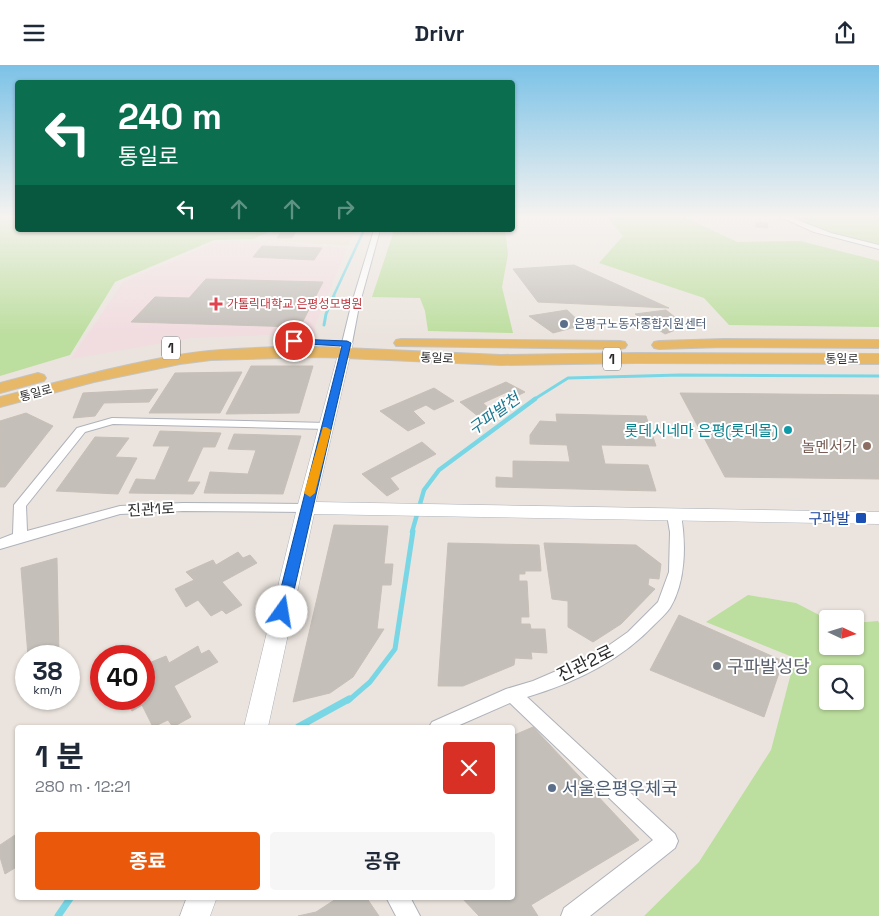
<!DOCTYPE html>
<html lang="ko">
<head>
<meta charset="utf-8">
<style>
  body { margin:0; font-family:"Space Grotesk","Noto Sans KR",sans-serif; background:#f6f6f7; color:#1f2937; height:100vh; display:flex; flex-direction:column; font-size:19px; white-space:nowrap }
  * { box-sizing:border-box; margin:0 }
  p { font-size:16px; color:#747a83 }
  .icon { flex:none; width:28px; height:28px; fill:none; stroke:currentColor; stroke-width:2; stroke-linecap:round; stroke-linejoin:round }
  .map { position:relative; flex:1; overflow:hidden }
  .side { position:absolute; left:15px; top:660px; width:500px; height:175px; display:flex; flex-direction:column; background:#fff; border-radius:5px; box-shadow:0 1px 4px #0004 }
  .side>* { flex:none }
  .top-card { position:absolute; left:15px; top:15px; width:500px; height:152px; border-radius:5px; box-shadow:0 1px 4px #0004; background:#0b6e4f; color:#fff; overflow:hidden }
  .needle { width:32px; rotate:94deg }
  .fabs { position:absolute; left:819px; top:545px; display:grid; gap:10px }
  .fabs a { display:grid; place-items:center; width:45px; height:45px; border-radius:5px; background:#fff; box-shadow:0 1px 4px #0004; font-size:25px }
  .speed { position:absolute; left:15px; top:580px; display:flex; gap:10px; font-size:25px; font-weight:700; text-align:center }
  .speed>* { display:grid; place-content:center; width:65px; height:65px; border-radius:50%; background:#fff; box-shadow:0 1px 4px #0004; line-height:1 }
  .speed small { font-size:12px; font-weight:400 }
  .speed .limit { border:8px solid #d22; background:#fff; color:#111 }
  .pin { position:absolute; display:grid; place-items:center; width:42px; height:42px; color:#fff; margin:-21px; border:2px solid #fff; border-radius:50%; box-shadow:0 1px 5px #0007 }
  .me { position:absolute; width:55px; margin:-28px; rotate:13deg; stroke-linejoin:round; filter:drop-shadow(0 0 4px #0008) }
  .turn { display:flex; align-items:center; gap:18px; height:105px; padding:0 20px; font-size:22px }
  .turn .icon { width:65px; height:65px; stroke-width:2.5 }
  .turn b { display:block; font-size:35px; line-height:42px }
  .lanes { display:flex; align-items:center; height:48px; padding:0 20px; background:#0003; justify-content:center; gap:25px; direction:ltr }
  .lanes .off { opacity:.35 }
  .round { display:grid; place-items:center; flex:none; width:52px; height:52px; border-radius:5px; background:#f6f6f7 }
  .head { display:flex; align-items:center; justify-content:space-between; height:85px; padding:0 20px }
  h1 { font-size:30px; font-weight:700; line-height:38px }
  .action { display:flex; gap:10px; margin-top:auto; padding:10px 20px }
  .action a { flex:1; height:58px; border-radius:5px; background:#ea580c; color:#fff; font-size:20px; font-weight:700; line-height:58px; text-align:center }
  .action a+a { background:#f6f6f7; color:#1f2937 }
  header { display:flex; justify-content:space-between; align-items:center; height:65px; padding:0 20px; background:#fff; font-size:22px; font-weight:700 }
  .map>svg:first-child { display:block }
</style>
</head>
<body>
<header><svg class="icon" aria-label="menu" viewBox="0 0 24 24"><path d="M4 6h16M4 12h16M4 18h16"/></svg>Drivr<svg class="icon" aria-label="share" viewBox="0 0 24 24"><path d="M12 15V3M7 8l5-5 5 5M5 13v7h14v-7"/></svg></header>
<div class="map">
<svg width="879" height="851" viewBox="0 0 879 851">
  <rect width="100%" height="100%" fill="#ebe4de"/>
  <path fill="#ecdecf" d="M275,165H356L348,181L267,175Z"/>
  <path fill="#f1dce0" d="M257,176L347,183L315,261V268L191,273L71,294L123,217L215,177Z"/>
  <path fill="#bcde9e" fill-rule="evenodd" d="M0,151H17L18,165H274L253,174L214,175L115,217L70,290L0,311Z
    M607,151H687L686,153L737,177L800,176L879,196V262L729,260L704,233L599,198L623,171Z
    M790,151H879V179C848,172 818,166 790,151Z
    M392,165H505L508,189L502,222L513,268L428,266L425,246L420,233L372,232L393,169Z
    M748,530L796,538L827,554L828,581H855V558L878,556L879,558V851H644L699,797L771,685L795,593L706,557ZM828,609H855V636H828Z"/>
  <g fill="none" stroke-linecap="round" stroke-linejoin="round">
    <path stroke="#79d7e5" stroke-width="2.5" d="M333,232L364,165"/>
    <path stroke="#79d7e5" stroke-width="3" d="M324,260L326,249L334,231
      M533,335L568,313L680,310L879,311"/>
    <path stroke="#79d7e5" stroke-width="4.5" d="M412,467L424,425L439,405L535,334"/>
    <path stroke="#79d7e5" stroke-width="5" d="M348,636L370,617L395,584L413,466"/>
    <path stroke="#79d7e5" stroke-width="7" d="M298,662L349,634
      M58,851L71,832"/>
  </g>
  <path fill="#c4bfb9" stroke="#c7bfb7" d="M756,157L767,158L768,163L756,162Z
    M282,165H297L292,173H277Z
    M262,181L322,183L314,195L253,192Z
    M574,200L669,243L538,237L513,204Z
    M206,214L323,217L300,262L131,257L155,232L189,233Z
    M567,245L583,260L553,268L529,251Z
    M666,245L686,261L665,269L635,249Z
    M251,301H313L299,348L226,349Z
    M242,307L220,348H149L175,308Z
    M506,317L525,327L515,332L507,327L483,338L494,348L483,355L460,337Z
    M434,323L454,336L434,345L426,340L413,346L425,358L408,366L380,346Z
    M158,324L149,337L104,338L95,351L73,353L83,328Z
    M680,328L879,330V414L725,412Z
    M26,348L53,361L5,422H0V356Z
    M556,349L646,351L656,381L601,380L605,399L648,400L656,426L496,422V412L513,413V396L570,397L567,380L530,379V370L540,356L557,357Z
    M160,366L221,368L215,382H203L187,417H200L193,429L129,428L136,414L155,415L170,381H153Z
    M234,369L301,371L283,429L204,428L210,407L248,409L256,385L228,384Z
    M95,372L129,373L115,392L137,393L118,429L56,426Z
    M422,377L436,389L390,413L399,424L387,431L362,409Z
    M334,460L388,461L384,499H393L391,520H382L377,564H384L353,612L330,628L293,637Z
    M448,478L539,480L541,506H525V509H519V516H527L529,552H521V559H530L531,564H545L547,588L531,587L532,594L515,593L514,600L463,621H438Z
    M544,478L636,480L661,499L659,514L649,513L648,520L655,524L621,559L593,577L568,562V536L552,534Z
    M238,487L243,493L250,490L257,498L222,517L242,540L226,549L222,545L211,551L198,535L186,542L175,524L194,515L186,507L213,495L216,500Z
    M57,493L59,591H28L21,503Z
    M679,550L783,596L764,652L650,605Z
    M198,581L201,589L209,585L218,597L174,621L191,652L173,662L168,655L153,662L142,640L132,646L125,634H144V600L166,591L169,598Z
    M533,662L639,775L531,840L538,851H479L461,832H512V671Z
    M18,768V801L5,809L0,792V780Z
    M339,832H366L379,851H298L316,847Z"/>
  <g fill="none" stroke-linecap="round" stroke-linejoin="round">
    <g stroke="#aeb2ba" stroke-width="2">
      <path id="street" d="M778,151H787L831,168L879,180V184L814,167Z
        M374,165H380L359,241L352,278L347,281L342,278L351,241Z
        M112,353L327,358L333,361L327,364L113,359L85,367L26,441L27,466L120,441L183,438L306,439L312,443L306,447L183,446L120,449L0,484V474L13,469L14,440L77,363Z
        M674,446L681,450C686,478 686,517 670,543C666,549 660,554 654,560C620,596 574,618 527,632L675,769L678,776L675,783L590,851H561L564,843L653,775L510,638L455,662H429L432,657L506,624L533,616L598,588L628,567L658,537L669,507L670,467L667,450Z
        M386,832H410L420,851H396Z"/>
    </g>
    <g stroke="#aeb2ba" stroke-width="1">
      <path id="secondary" d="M347,274L353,278L316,437L879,447V459L314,449L268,662H244L297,443L341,278Z
        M187,832H217L210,851H180Z"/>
    </g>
    <g stroke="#c4c4c4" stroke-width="2">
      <path id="primary" d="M401,274L620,276L625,277L627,280L625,283L620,284L396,281L394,278L396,275Z
        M724,274L879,275V283L724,282L659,284L654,283L652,280L654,277L659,276Z
        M275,282H322L501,290L636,288L879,289V299L636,298L501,300L322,292L211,295L180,299L94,317L0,342V332C59,317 119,300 179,290C211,284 243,284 275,282Z
        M38,308L44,310L46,313L44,316L0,328V318Z"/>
    </g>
    <use href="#street" fill="#fff" fill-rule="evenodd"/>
    <use href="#secondary" fill="#fff" fill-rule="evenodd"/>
    <use href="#primary" fill="#e6b868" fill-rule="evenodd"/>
  </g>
  <linearGradient id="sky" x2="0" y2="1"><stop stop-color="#7bc2e7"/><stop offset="0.56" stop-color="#f6f3f0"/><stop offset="1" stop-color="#f6f3f0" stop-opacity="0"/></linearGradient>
  <rect width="879" height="271" fill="url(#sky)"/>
  <path fill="#1a73e8" stroke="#114b97" d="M294,274L347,276L351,278L289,547L287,550L282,552L277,550L275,547L342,281L291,278V275Z"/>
  <path fill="#f59e0b" d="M323,362H326L331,365L315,428L310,432L304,428Z"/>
  <path fill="#e0444e" stroke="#fff" stroke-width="2" d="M213.5 231.5h5v5h5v5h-5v5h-5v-5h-5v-5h5z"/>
  <g fill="#5c6f8a" stroke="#fff" stroke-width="2">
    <circle cx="564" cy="259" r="5"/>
    <circle cx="552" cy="723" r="5"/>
  </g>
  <circle fill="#0f9aa8" stroke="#fff" stroke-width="2" cx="788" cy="365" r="5"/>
  <circle fill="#8d6e63" stroke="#fff" stroke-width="2" cx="867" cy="381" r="5"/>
  <rect fill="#1a4fb4" stroke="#fff" stroke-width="2" x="855" y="447" width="12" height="12" rx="2.5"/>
  <circle fill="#6b7280" stroke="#fff" stroke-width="2" cx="717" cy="601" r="5"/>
  <g text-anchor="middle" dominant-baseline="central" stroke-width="4" stroke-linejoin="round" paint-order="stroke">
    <g font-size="12" fill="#be3a42" stroke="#fff" text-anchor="start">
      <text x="227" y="239">가톨릭대학교 은평성모병원</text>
    </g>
    <g font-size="12" fill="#4e5e75" stroke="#fff" text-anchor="start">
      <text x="574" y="259">은평구노동자종합지원센터</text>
    </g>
    <g font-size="12" fill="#2b2b2b" stroke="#fff">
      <text transform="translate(437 293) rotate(3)">통일로</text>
      <text x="842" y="294">통일로</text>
      <text transform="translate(36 328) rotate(-15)">통일로</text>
    </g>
    <g fill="#fff" stroke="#6b6b6b" stroke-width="1">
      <rect x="162" y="271.5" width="18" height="23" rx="4"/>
      <rect x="603" y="282.5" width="18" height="23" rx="4"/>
    </g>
    <g font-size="14" font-weight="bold" fill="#2b2b2b">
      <text x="171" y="283">1</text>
      <text x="612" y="294">1</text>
    </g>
    <g font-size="15" fill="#0d838f" stroke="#fff" text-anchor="end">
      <text x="778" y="365">롯데시네마 은평(롯데몰)</text>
    </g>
    <g font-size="15" fill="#785e54" stroke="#fff" text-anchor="end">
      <text x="857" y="381">놀멘서가</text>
    </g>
    <g font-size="15" fill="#2b2b2b" stroke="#fff">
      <text transform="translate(151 444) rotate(-3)">진관1로</text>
    </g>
    <g font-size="15" fill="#164399" stroke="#fff" text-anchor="end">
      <text x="850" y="453">구파발</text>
    </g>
    <g font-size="16" font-style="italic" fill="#187891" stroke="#fff">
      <text transform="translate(494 349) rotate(-36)">구파발천</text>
    </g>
    <g font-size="18" fill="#2b2b2b" stroke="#fff">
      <text transform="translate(585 598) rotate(-26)">진관2로</text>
    </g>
    <g font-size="18" fill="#5b616d" stroke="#fff" text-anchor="start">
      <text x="727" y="601">구파발성당</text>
    </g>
    <g font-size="18" fill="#4e5e75" stroke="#fff" text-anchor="start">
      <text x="562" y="723">서울은평우체국</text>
    </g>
  </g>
</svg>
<div class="fabs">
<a><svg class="needle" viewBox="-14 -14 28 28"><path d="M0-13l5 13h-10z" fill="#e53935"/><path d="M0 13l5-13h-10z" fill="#747a83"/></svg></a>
<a><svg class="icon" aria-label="search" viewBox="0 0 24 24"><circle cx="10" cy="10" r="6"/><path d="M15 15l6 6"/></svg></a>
</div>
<div class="speed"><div>38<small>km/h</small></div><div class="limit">40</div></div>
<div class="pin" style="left:294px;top:276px;background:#d93025"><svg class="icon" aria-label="arrive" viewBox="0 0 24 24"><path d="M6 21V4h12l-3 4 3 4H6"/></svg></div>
<svg class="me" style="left:282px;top:547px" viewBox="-20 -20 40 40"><circle r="19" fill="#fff"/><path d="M0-13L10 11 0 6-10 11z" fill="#1a73e8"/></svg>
<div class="top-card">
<div class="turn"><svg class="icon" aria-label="left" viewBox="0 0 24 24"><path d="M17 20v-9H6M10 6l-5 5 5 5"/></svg><div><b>240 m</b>통일로</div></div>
<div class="lanes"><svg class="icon" aria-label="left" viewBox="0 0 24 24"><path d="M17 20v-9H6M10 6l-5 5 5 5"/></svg><svg class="icon off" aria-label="ahead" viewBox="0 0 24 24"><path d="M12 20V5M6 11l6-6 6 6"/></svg><svg class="icon off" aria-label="ahead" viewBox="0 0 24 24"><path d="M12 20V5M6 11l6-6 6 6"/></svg><svg class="icon off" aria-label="right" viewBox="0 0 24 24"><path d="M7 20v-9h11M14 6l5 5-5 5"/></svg></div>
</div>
<section class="side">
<div class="head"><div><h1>1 분</h1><p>280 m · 12:21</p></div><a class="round" style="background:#d93025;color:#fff"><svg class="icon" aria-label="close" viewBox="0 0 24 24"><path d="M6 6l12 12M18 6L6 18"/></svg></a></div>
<div class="action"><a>종료</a><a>공유</a></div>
</section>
</div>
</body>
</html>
